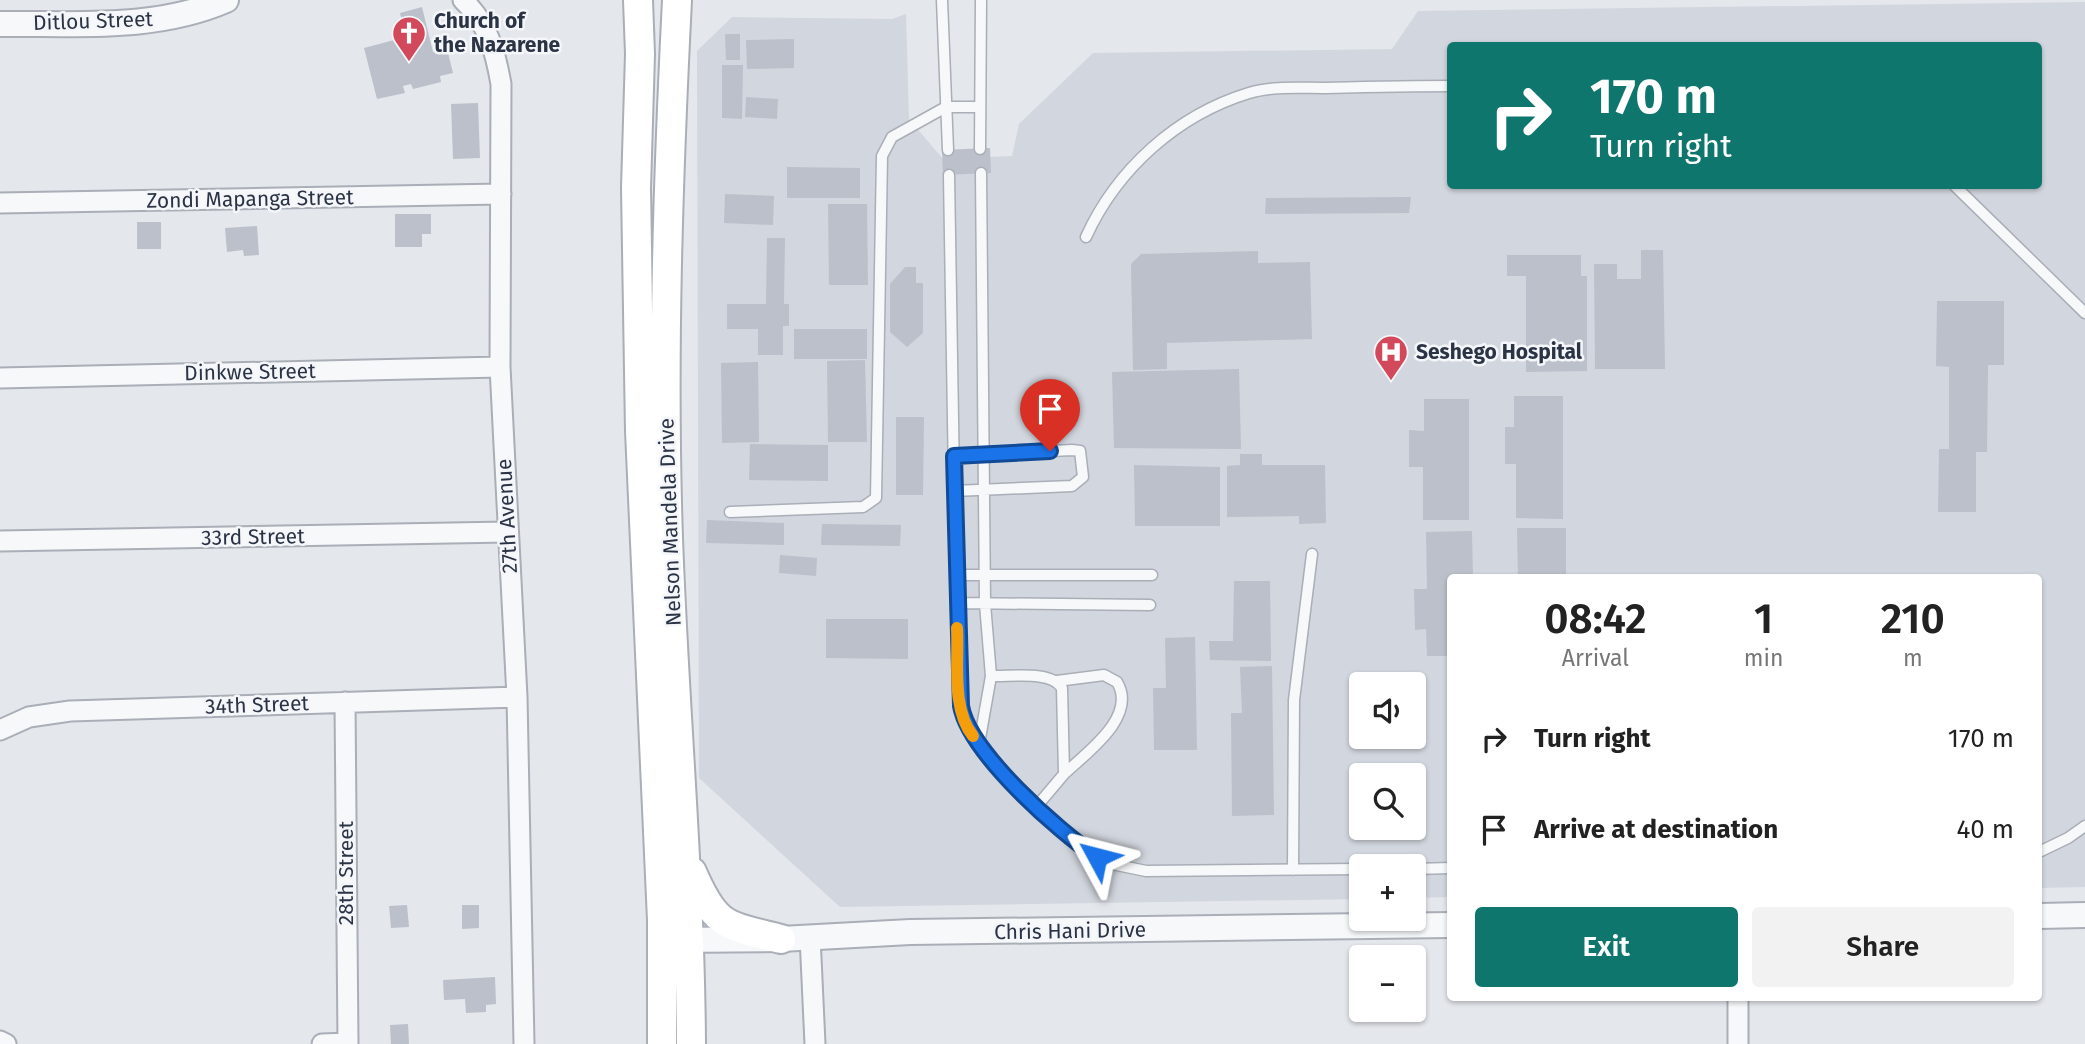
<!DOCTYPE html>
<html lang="en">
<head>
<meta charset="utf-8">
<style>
  body { margin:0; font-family:"Fira Sans",sans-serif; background:#f2f2f2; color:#222; height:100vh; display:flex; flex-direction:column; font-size:26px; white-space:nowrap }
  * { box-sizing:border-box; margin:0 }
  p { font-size:23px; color:#767676 }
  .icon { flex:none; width:38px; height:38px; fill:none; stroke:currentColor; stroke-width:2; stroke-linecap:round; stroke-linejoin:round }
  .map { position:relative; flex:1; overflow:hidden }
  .sheet { position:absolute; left:1447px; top:574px; width:595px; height:427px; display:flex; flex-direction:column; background:#fff; border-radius:7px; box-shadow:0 2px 5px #0004 }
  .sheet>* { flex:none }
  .guide { position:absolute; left:1447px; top:42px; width:595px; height:147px; border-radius:7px; box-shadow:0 2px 5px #0004; background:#0f766e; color:#fff; overflow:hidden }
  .buttons { position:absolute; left:1349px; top:672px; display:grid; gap:14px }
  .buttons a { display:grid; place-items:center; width:77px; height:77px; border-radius:7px; background:#fff; box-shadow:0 2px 5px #0004; font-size:35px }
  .pin { position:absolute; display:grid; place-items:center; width:60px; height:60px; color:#fff; margin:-72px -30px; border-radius:50% 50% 50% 0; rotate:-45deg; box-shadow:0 0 7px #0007 }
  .pin .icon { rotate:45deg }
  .me { position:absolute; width:77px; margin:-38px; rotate:308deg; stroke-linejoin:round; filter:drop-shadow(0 0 5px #0008) }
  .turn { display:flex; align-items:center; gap:24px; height:147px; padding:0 28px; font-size:32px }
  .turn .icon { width:91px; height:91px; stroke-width:2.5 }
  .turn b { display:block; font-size:49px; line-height:60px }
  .eta { display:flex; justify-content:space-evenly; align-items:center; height:119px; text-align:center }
  .eta b { font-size:42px; font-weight:600; line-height:49px }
  .button { display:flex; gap:14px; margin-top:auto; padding:14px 28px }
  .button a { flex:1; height:80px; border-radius:7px; background:#0f766e; color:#fff; font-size:28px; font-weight:600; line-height:80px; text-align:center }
  .button a+a { background:#f2f2f2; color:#222 }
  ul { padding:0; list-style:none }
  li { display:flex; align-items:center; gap:21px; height:91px; padding:0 28px }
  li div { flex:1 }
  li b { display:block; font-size:26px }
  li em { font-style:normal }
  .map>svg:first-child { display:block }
</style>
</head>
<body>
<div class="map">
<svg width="2085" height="1044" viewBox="0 0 2085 1044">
  <rect width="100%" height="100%" fill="#e4e7ec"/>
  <path fill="#d2d6de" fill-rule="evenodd" d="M2085,2V887L2039,888V578H1451V897L1414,898V866H1362L1361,899L840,907L699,778L697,51L732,17L892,19L906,14L909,119L943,159L1012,156L1019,124L1093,53L1392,49L1418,11ZM1451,46H2039V186H1451ZM1362,684H1414V737H1362ZM1362,775H1414V828H1362Z"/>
  <path fill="#bbc0ca" d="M422,7L433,52L447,49L453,73L440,76L441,82L413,89L411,84L403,86L405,93L377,99L364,48L398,39L401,48L408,46L400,13Z
    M725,34H740V60H726Z
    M794,39V68L747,69L746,40Z
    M722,65H743L742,119L722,118Z
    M746,97L778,99L777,119L745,117Z
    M478,103L480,158L453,159L451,104Z
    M990,148L991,173L943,175L942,150Z
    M787,167L860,168V198H787Z
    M725,194L774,196L773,225L724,223Z
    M1411,197L1409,213L1265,214L1266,198Z
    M828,204H867L868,285H829Z
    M395,214H431V234H422V247H395Z
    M137,222H161V249H137Z
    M257,226L259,255L244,256L243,250L227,252L225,228Z
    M767,238H785L784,304H789V326H783V355H758V329H727V304H766Z
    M1641,250H1663L1665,369H1595L1594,264H1617V279H1641Z
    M1258,251V263L1310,262L1312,339L1167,343V369L1133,370L1131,264L1141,254Z
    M1507,255H1581V276H1587V371L1526,372V276H1507Z
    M905,267H916V283H923V333L907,347L890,332V284Z
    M1937,301H2004V365H1988L1987,452H1976V512H1938L1939,449H1949V367L1936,366Z
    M794,329H867V359H794Z
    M865,360L867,442H828L827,361Z
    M758,362L759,442L722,443L721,363Z
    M1239,369L1241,449L1114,448L1112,372Z
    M1514,396H1563V519L1516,518V464H1505V427H1514Z
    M1424,399H1469V520H1423V467H1409V430L1424,431Z
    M896,417H924L923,495H896Z
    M750,444L828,445V481L749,480Z
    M1240,454H1262V465H1325L1326,523L1299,524V516L1227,517V466L1240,465Z
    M1134,465L1220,467V526H1135Z
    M707,520L784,523V545L706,543Z
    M822,524L901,525L900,546L821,545Z
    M1517,528H1566V578H1518Z
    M1472,531L1473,578H1451V656H1427L1426,629L1415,630L1414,589H1427L1426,532Z
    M780,555L817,558L816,576L779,573Z
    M1234,581H1270L1271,661L1210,660L1209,641H1233Z
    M826,619H908V659L826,658Z
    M1195,637L1197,750H1154L1153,688H1166L1165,638Z
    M1272,666L1274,815L1232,816L1231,713H1242L1240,667Z
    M407,905L409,927L391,928L389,906Z
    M462,905H479V928L462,929Z
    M495,977L496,1004L486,1005V1012L466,1013L465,999L444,1000L443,980Z
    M408,1024L409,1044H391L390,1025Z"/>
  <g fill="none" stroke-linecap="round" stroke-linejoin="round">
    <g stroke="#a9aeb7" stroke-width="13">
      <path id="service" d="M942,0L948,150
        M980,149L981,0
        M949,175L956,603L963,720L1008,777L1082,847L1112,864L1146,871L1362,869
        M1955,186L2085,313
        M1086,237C1117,169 1177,115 1249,93C1271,86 1299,88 1323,88C1366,87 1408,86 1451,86
        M954,456L1072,450L1080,451L1083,477L1072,486L954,491
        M730,512L863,507L876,498L882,156L892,137L946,107H980
        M956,575H1152
        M956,603L1150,605
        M991,676C1011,677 1051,670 1062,688L1064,774L1037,806
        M1057,681L1104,675L1117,682C1138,717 1086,753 1064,774
        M979,744L991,676L985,604L981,173
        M2039,852L2068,838L2085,826
        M1414,869L1451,868
        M1293,870L1294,700L1312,554"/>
    </g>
    <g stroke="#a9aeb7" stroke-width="23">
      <path id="minor" d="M463,0C488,24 495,50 501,84L500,367L517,697L524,1044
        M0,203L501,194
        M0,378L500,367
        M0,541L507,532
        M345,702L348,1044
        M0,730L29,717L70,711L517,697
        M810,936L815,1044
        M1738,998V1044
        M0,1041L6,1044
        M322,1044L348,1043"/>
    </g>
    <g stroke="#a9aeb7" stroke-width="28">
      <path id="tertiary" d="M0,24C75,23 155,31 226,0
        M2039,916L2085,915
        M671,940L781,939L910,932L1451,925"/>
    </g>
    <g stroke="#a9aeb7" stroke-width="32">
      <path id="secondary" d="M638,0L640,54L636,188L640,431L662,920V1044
        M677,0C668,179 662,358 668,538C674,707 690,875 691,1044
        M692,872C716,928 726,925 781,939"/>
    </g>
    <use href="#service" stroke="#f7f8fa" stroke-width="10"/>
    <use href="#minor" stroke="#f7f8fa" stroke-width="19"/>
    <use href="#tertiary" stroke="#f7f8fa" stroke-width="24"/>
    <use href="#secondary" stroke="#fff" stroke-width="28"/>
  </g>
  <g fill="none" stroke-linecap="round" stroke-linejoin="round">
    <g stroke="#114b97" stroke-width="18">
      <path id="route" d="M1050,451L954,456L961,706C969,752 1058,831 1097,857"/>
    </g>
    <use href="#route" stroke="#1a73e8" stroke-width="12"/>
    <path stroke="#f59e0b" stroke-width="12" d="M957,628C959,661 951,709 973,736"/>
  </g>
  <defs>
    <g id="church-pin" transform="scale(1.75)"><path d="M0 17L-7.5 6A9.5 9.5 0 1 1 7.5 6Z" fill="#d1495b" stroke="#f4f6f9"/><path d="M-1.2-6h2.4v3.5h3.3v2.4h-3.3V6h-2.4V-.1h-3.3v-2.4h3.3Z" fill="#fff"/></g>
    <g id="hospital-pin" transform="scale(1.75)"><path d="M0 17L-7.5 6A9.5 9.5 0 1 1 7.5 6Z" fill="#d1495b" stroke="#f4f6f9"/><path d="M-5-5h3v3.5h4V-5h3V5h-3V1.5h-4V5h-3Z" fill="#fff"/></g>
  </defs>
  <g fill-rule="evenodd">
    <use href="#church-pin" x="409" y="33"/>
    <use href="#hospital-pin" x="1391" y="352"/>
  </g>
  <g text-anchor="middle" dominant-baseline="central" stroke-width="5" stroke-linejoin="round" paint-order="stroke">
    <g font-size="21" fill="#2b3445" stroke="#f4f6f9">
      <text transform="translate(93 21) rotate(-2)">Ditlou Street</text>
      <text transform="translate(250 199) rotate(-1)">Zondi Mapanga Street</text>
      <text transform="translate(250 372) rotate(-1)">Dinkwe Street</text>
      <text transform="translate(507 516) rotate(-93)">27th Avenue</text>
      <text transform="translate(670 522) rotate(-92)">Nelson Mandela Drive</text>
      <text transform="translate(253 537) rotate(-1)">33rd Street</text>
      <text transform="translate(257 705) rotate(-2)">34th Street</text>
      <text transform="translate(346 873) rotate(-90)">28th Street</text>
      <text transform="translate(1070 931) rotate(-1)">Chris Hani Drive</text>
    </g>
    <g font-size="21" font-weight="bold" fill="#2b3445" stroke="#f4f6f9" text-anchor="start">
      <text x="434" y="21">Church of<tspan x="434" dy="24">the Nazarene</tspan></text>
      <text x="1416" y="352">Seshego Hospital</text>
    </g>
  </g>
</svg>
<div class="buttons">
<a><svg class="icon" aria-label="sound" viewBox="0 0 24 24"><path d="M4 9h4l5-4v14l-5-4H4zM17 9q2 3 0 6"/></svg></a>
<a><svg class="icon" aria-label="search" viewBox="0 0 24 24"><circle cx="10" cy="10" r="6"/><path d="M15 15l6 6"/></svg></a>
<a>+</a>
<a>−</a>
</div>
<div class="pin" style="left:1050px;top:451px;background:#d93025"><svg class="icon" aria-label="arrive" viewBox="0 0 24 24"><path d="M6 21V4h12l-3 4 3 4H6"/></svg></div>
<svg class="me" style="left:1097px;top:857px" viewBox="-20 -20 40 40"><path d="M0-17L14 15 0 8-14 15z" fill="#1a73e8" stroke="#fff" stroke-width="4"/></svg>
<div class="guide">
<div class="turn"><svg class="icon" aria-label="right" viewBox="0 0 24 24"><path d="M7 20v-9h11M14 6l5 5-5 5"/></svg><div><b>170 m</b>Turn right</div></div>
</div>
<section class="sheet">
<div class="eta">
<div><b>08:42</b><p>Arrival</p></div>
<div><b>1</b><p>min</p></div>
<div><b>210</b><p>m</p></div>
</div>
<ul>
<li><svg class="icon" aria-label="right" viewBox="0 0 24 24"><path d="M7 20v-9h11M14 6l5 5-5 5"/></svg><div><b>Turn right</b></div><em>170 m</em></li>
<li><svg class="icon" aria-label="arrive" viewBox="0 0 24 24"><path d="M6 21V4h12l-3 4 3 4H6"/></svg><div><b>Arrive at destination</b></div><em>40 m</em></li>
</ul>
<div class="button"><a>Exit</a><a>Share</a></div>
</section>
</div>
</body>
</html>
